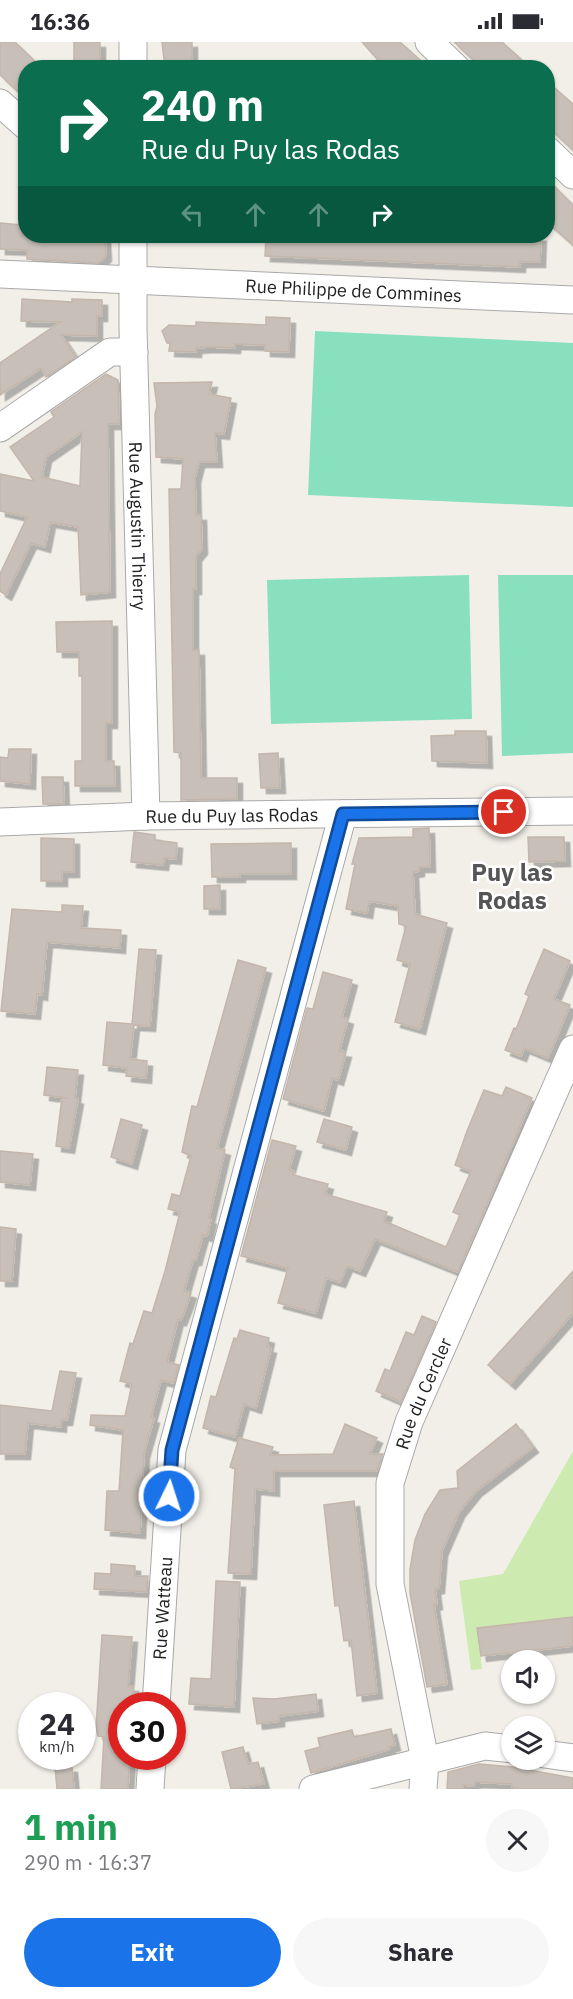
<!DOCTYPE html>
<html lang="en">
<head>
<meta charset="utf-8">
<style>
  body { margin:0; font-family:"IBM Plex Sans",sans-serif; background:#f7f7f7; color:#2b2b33; height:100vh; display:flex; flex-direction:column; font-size:22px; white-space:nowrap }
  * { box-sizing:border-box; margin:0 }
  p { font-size:20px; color:#7c7c81 }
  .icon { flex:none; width:33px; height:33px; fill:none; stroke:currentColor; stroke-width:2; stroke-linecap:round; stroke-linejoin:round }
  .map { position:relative; height:1747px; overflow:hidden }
  .panel { display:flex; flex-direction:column; background:#fff; flex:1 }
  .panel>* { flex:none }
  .top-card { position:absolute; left:18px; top:18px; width:537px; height:183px; border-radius:24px; box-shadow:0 2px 4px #0004; background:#0b6e4f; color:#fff; overflow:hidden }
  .buttons { position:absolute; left:501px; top:1608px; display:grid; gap:12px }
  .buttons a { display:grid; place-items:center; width:54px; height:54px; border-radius:50%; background:#fff; box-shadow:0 2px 4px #0004; font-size:30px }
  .speed { position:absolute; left:18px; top:1650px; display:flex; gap:12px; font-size:30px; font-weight:700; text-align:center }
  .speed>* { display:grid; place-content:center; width:78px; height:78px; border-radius:50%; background:#fff; box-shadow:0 2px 4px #0004; line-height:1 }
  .speed small { font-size:15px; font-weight:400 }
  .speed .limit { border:9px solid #d22; background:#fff; color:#111 }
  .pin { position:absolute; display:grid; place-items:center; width:51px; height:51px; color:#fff; margin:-26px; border:3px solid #fff; border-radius:50%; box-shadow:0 2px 6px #0007 }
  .me { position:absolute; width:66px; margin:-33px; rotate:4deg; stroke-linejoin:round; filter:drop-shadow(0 0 4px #0008) }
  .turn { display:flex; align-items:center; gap:21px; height:126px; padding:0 24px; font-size:27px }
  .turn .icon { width:78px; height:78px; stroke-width:2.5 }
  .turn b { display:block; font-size:42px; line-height:51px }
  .lanes { display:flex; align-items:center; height:57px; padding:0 24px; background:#0003; justify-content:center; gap:30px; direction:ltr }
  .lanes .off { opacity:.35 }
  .round { display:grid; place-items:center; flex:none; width:63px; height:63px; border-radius:32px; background:#f7f7f7 }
  .head { display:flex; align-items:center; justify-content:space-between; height:102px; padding:0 24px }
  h1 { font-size:36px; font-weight:800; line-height:45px; color:#1e9e55 }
  .button { display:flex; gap:12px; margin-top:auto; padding:12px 24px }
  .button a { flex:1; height:69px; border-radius:36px; background:#1a73e8; color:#fff; font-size:24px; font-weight:800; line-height:69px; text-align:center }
  .button a+a { background:#f7f7f7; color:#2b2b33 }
  .status { display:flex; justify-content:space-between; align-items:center; height:42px; padding:0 30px; background:#fff; direction:ltr }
  .status svg { height:16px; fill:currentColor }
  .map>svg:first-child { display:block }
</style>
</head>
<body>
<div class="status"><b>16:36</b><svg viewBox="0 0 49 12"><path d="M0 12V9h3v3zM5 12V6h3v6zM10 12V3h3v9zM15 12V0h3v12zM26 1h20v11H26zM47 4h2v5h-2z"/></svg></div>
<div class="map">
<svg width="573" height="1747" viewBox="0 0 573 1747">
  <defs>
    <filter id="shadow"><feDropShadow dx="5.5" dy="5.5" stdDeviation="0" flood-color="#0004"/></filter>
  </defs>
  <rect width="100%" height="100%" fill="#f2efe9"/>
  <path fill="#cdebb0" d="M573,1409V1575L478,1586L482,1627L471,1628L459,1539L503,1532Z"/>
  <path fill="#88e0be" d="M315,289L573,301V465L308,453Z
    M469,533L472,677L271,682L267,538Z
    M498,533H573V711L502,714Z"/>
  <path fill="#c7bfb8" stroke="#c4b6ab" stroke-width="1.5" fill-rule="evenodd" filter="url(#shadow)" d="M0,0H15L42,26H26V57L0,33Z
    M74,0H100V26H74Z
    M162,0H192V26H165Z
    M362,0H400L429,26H385Z
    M454,0H502L531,26H482Z
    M548,40L573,62V108L548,85Z
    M548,138L573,163V203L548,181Z
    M0,181L22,183V194H105L106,214L98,221L27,217V208L0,207Z
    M266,194H426L491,200L492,195L498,194H541L540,220H520V225L265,214Z
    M22,257L72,260V257L102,258V274H97V294L61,293L76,315L46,335L41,326L0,353V321L60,280L21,279Z
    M266,275L290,276L289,310L265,309V303L235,302V306L208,305L196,306V310L169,309L170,301H167L162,289L169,283L196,284V280L266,283Z
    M106,332L118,338L119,382H108L110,550L81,553L78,485L50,480L45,505L31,501L6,553L0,549V532L27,475L0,469V432L34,439L10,405L54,375L51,370ZM82,390L80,444L42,435L46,415Z
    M212,340L209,352L231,356L224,392L215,391L217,420H199L195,436L196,473H201L202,507L196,514V547H193V608H199L201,736H237V757L181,758V711L174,710L169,447H181L183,417L156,415L155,372L157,364L154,341Z
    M112,579V681H106V719H114L115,744H75V719H82V634H79V610H57L56,580Z
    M455,689H486L487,721L432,719L431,694L455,693Z
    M9,707H31L30,742L0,739V715L8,716Z
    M278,711L280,746H261L259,712Z
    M42,735H63L64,762H43Z
    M429,786L430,825H419V829L413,830L415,872L447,881L420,987L395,980L410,922L397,918L406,884L399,882L398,864L369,859L367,871L346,867L355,822H352L359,796L413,795V787Z
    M134,790L155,793V798L177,801L176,817L164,816L163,823L131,820Z
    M528,795H564L565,819L529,820Z
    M41,796L74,797V830H62V839H41Z
    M291,801V832H240V835H212L211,802Z
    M220,843V867H204V844Z
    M62,863L83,864L81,886L121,888L120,906L47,900L42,953L37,952L35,972L1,969L12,867L62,870Z
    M139,907L156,908L150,984L134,983L130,1017L147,1019L146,1036L126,1034L127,1026L103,1023L107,980L132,982Z
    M544,907L570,919L554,957L570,963L548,1016L524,1006L521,1014L505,1008L514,986L516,987L529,954L525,952Z
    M238,918L266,926L217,1106L225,1108L209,1176L211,1177L207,1194L203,1193L196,1218H193L184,1249L191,1251L188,1260L181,1278L178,1277L167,1320L179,1323L174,1341L161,1338L151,1375L154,1376L144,1411L140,1491L105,1488L107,1449H119L123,1388L90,1383L91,1373L125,1374L132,1342L120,1339L130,1301L133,1302L144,1269L152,1271L165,1229L180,1170L168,1167L172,1152L180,1154L191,1114L182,1110L188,1082L192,1064L197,1065Z
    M323,930L352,938L342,975L348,977L339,1009L346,1010L338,1038L332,1036L324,1069L283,1057L307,966L313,967Z
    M47,1025L78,1028L75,1056L78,1057L69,1106L56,1104L62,1055L68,1056L44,1053Z
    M506,1045L532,1056L458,1230L375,1197L360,1229L347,1224L340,1240L326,1236L316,1271L278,1261L288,1226L241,1214L272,1098L296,1104L289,1128L294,1129L293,1133L328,1142L325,1152L387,1170L384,1179L446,1205L460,1173L453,1170L471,1129L455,1123L467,1089L484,1048L502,1054Z
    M121,1077L142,1083L132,1122L111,1115Z
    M324,1077L352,1085L346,1108L317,1100Z
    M0,1109L33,1112L30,1143L0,1140Z
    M0,1185L16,1187L12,1239H0Z
    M573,1229V1271L510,1342L488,1323Z
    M422,1274L436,1280L401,1360L376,1349L385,1327L390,1329L406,1290L414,1293Z
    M240,1288L269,1296L267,1305L271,1306L256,1366L244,1362L235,1395L203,1386L211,1354L216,1355L234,1296L237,1297Z
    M60,1329L76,1331L67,1378H61V1385L28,1381L25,1412H0V1363L52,1369Z
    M345,1382L377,1396L370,1412H383L377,1429H274V1449L255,1447L251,1532L228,1531L235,1427L230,1425L239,1396L273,1405L270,1413L333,1412Z
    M516,1382L533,1405L476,1449L459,1470L442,1509L439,1546L435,1547L437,1562L434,1563L447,1642L427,1645L410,1551V1527L415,1498L425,1472L440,1448L458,1446L457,1429Z
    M354,1459L377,1651L357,1654L351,1598L344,1599L339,1563L335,1564L324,1463Z
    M111,1522L135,1524V1534H148L147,1550L94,1547L95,1531L111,1532Z
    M216,1539L240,1540L234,1665L189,1662L191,1636L211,1637Z
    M573,1575V1604L481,1614L477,1586Z
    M102,1593L132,1595L128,1644H133L132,1664H122V1714H130L128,1747H101L104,1695L98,1694L96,1685Z
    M316,1652L318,1669L279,1674V1679L257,1682L253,1656L274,1657Z
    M391,1687L395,1703L389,1705L390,1707L311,1731L305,1709L320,1705L318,1696L352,1688L354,1695Z
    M243,1705L248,1722L258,1720L264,1742L231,1747L222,1710Z
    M479,1722L513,1725L573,1736V1747H522L512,1745V1742L475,1740L474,1744L463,1743V1747H447L448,1730Z
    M55,1724L72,1725L74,1747H57Z"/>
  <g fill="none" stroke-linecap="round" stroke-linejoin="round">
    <g stroke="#a9a9a9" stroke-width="29">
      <g id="minor">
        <path d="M429,0L456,26"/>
        <path d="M133,26V0"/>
        <path d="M0,61L26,84"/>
        <path d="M548,109L573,133"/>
        <path id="s1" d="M133,194V286L146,774"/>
        <path id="s2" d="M0,232L573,258"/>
        <path d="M0,386L110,310H134"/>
        <path id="s3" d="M0,780L146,774L573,769"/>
        <path id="s4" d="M156,1664L172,1408L343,772"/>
        <path d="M544,1712L573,1716"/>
        <path d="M150,1747L152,1714"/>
        <path d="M313,1747L485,1704L512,1707"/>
        <path id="s5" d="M423,1747L425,1718L390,1542V1441L409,1380L573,1007"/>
      </g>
    </g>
    <use href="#minor" stroke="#fff" stroke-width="27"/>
  </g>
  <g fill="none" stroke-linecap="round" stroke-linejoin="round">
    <g stroke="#114b97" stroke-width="15">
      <path id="route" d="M169,1454L172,1408L343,772L504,770"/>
    </g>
    <use href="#route" stroke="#1a73e8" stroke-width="10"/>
  </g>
  <g text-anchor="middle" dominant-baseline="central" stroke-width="5" stroke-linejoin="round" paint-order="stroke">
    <g font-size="18" fill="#222" stroke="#fff">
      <text stroke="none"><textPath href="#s2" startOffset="354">Rue Philippe de Commines</textPath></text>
      <text stroke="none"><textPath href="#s1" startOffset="290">Rue Augustin Thierry</textPath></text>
      <text stroke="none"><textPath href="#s3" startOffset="232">Rue du Puy las Rodas</textPath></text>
      <text stroke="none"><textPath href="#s5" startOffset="405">Rue du Cercler</textPath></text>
      <text stroke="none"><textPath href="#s4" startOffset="98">Rue Watteau</textPath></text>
    </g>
    <g font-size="24" font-weight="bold" fill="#555" stroke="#fff">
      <text x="512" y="830">Puy las<tspan x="512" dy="28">Rodas</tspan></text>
    </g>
  </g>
</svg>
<div class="buttons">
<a><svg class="icon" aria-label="sound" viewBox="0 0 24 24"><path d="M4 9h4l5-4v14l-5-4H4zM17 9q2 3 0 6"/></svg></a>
<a><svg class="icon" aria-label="layers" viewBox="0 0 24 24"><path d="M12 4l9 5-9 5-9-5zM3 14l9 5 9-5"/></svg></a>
</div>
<div class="speed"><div>24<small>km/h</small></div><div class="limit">30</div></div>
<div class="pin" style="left:504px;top:770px;background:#d93025"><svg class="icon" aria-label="arrive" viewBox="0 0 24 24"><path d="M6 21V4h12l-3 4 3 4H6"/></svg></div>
<svg class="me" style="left:169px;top:1454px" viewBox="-20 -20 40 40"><circle r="17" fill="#1a73e8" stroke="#fff" stroke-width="3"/><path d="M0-11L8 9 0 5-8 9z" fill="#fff"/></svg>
<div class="top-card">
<div class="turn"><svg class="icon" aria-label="right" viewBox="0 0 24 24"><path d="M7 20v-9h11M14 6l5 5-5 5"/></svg><div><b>240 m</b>Rue du Puy las Rodas</div></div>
<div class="lanes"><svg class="icon off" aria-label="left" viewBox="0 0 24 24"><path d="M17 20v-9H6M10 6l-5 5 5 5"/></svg><svg class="icon off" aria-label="ahead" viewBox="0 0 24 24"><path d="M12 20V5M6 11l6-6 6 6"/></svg><svg class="icon off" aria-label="ahead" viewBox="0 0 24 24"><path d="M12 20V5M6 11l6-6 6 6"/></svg><svg class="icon" aria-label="right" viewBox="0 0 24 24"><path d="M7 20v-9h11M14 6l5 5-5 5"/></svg></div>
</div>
</div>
<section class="panel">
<div class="head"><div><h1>1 min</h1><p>290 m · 16:37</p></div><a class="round"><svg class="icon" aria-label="close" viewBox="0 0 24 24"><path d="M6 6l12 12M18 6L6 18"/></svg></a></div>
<div class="button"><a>Exit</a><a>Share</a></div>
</section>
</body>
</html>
